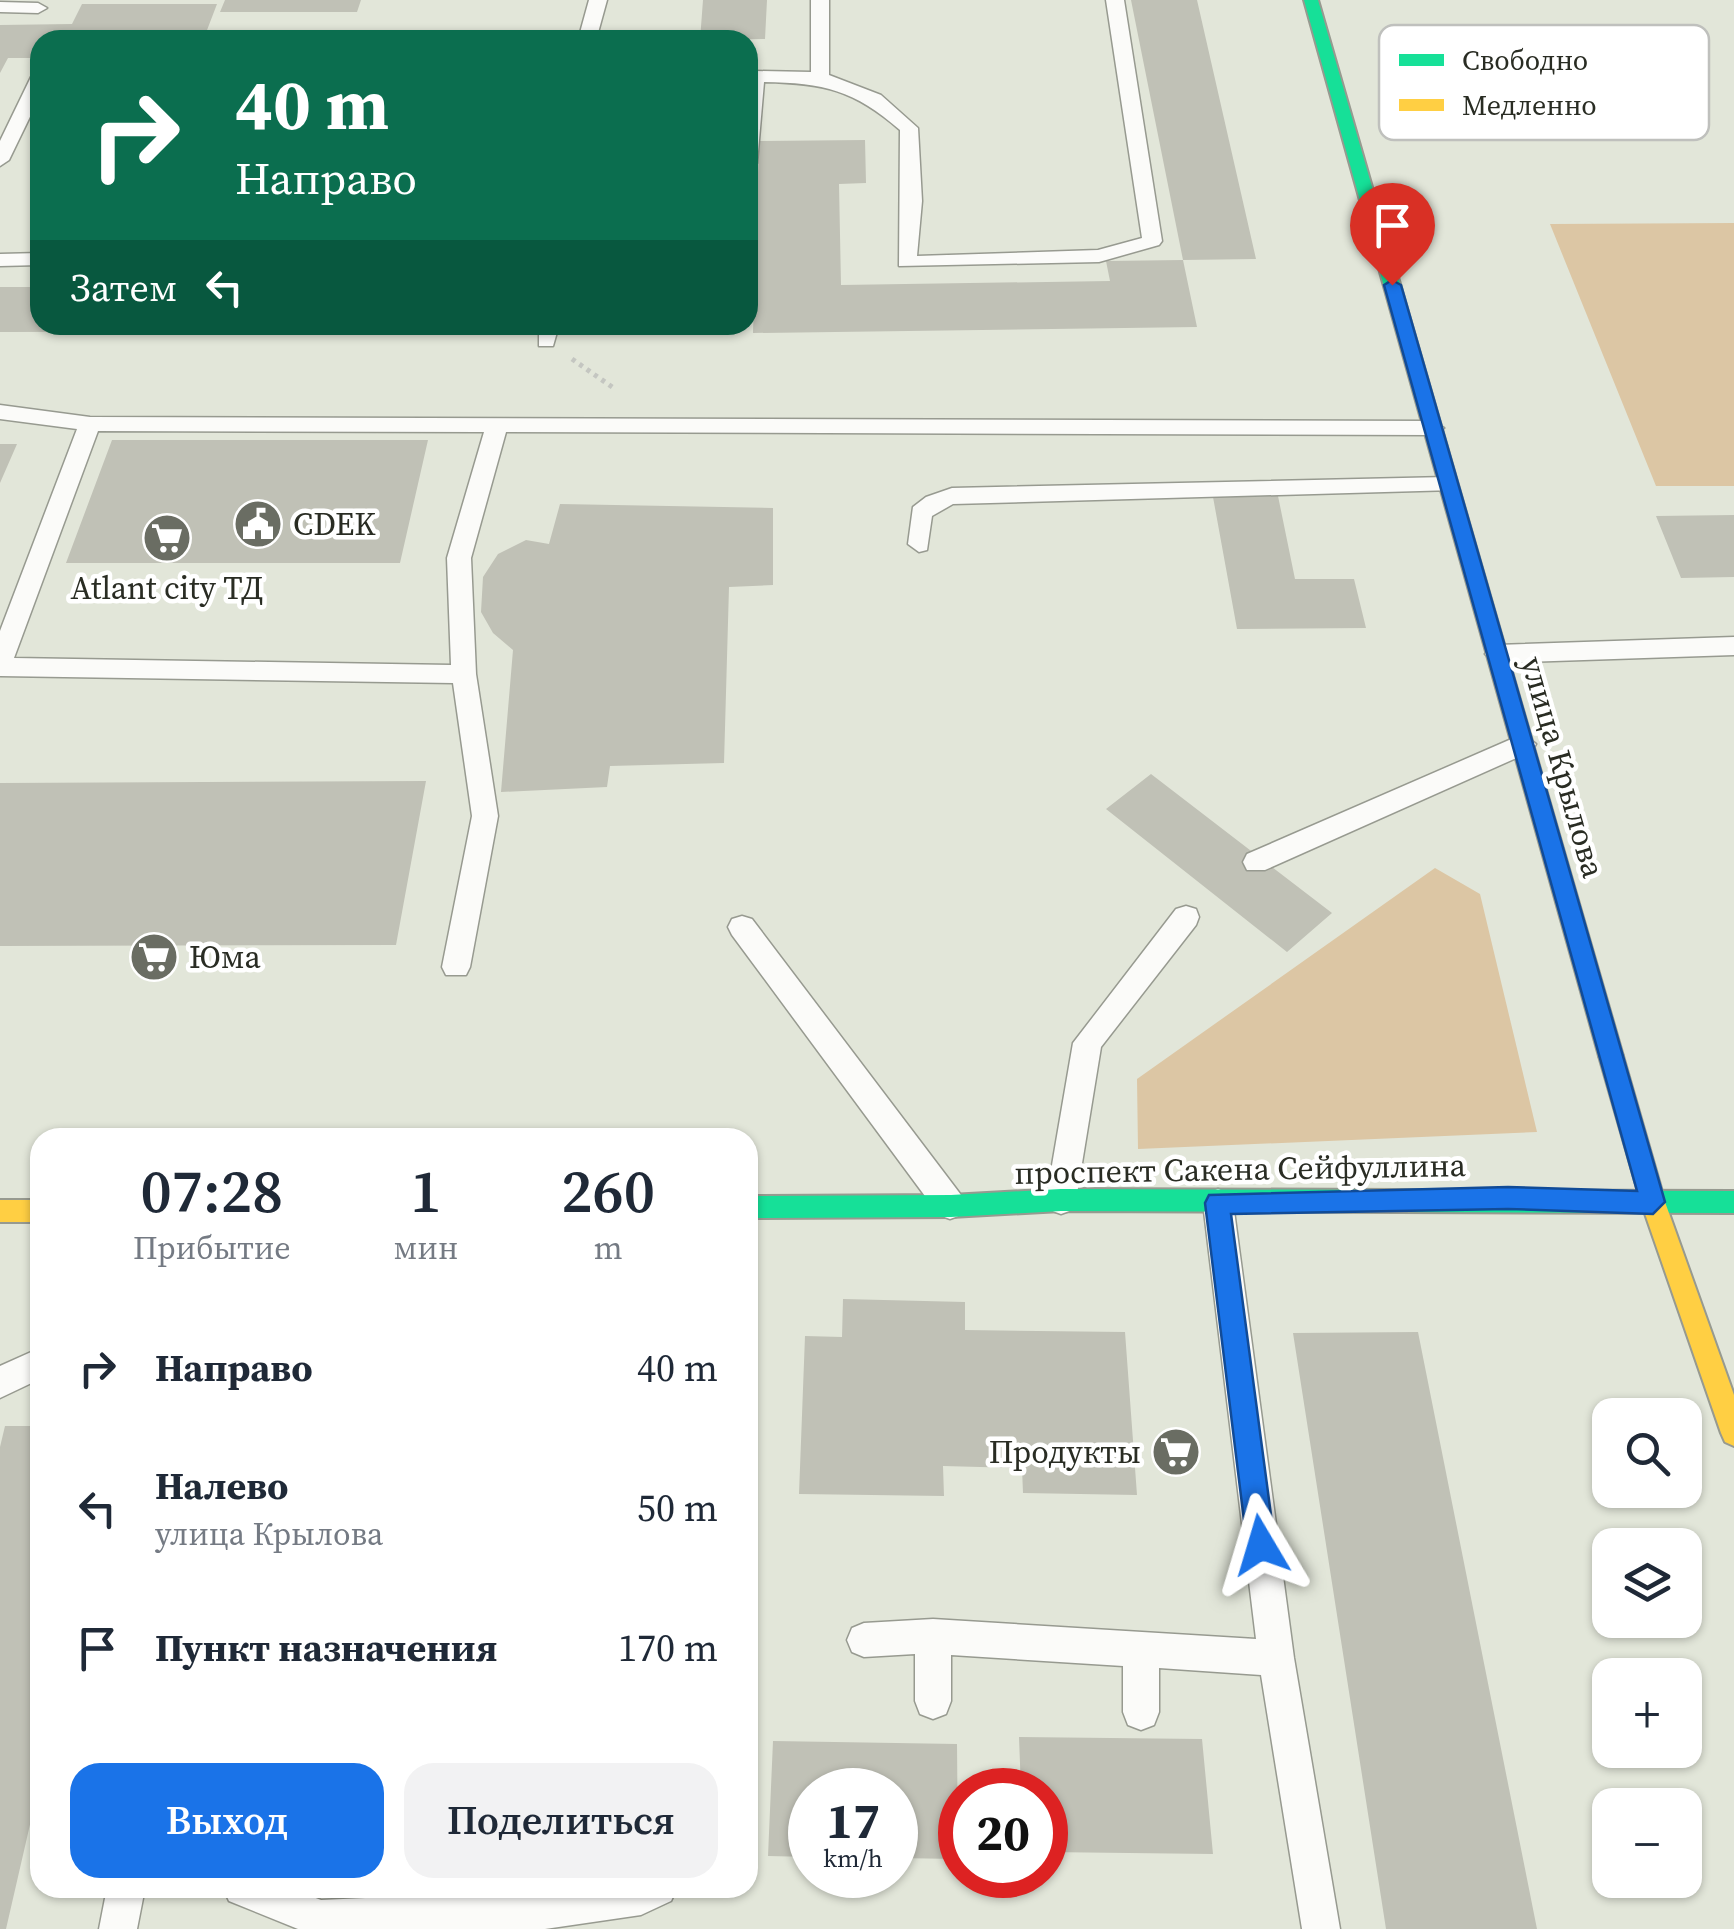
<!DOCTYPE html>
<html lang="ru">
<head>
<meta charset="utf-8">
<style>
  body { margin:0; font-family:"Source Serif 4",serif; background:#f2f2f3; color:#1f2937; height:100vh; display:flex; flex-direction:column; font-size:38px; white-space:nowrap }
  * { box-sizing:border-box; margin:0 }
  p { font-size:32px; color:#747a83 }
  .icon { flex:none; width:55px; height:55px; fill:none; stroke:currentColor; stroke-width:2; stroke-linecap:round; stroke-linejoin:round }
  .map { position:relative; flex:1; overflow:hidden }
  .details { position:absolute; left:30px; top:1128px; width:728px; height:770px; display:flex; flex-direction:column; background:#fff; border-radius:30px; box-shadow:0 2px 8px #0004 }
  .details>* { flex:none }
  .top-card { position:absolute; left:30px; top:30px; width:728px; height:305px; border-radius:30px; box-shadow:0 2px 8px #0004; background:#0b6e4f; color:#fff; overflow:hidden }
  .controls { position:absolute; left:1592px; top:1398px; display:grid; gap:20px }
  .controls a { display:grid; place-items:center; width:110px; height:110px; border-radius:20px; background:#fff; box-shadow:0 2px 8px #0004; font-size:50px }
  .speed { position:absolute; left:788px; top:1768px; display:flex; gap:20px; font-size:50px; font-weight:700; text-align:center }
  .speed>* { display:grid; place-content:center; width:130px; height:130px; border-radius:50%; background:#fff; box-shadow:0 2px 8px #0004; line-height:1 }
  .speed small { font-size:25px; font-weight:400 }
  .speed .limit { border:15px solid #d22; background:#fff; color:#111 }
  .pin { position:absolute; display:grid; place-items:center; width:85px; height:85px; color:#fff; margin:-102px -42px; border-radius:50% 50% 50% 0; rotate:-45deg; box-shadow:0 0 10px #0007 }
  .pin .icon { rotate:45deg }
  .me { position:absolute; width:110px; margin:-55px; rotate:353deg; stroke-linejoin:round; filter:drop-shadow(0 0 8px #0008) }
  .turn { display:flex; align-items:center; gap:35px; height:210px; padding:0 40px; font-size:45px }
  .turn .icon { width:130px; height:130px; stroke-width:2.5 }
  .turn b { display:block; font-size:70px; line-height:85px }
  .then { display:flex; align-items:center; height:95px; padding:0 40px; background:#0003; gap:20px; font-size:38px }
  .eta { display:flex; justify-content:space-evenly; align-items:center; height:170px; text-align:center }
  .eta b { font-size:60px; font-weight:600; line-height:70px }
  .button { display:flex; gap:20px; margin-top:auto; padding:20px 40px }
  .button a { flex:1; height:115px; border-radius:30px; background:#1a73e8; color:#fff; font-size:40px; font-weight:600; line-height:115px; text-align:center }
  .button a+a { background:#f2f2f3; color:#1f2937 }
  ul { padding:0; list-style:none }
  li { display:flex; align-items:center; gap:30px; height:140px; padding:0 40px }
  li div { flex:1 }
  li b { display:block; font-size:38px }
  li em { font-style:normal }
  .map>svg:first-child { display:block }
</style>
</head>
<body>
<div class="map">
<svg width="1734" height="1929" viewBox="0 0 1734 1929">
  <rect width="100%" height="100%" fill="#e2e6d9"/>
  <path fill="#dcc6a4" d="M1734,223V486H1656L1550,224Z
    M1435,868L1480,894L1537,1132L1138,1149L1137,1079Z"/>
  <path fill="#c0c1b6" d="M225,0H361L357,12H220Z
    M703,0H767L765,39L700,40Z
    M1131,0H1197L1256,259L1183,260Z
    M82,4H217L204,38H46L40,40L36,58H8L0,73V25L72,24Z
    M865,140L866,183L839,184L841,285L1110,281L1106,261L1183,260L1197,327L753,333L759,141Z
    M0,287H40V325H495L494,331L0,332Z
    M112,440H428L400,563H66Z
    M0,444H17L0,483Z
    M1278,496L1295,579H1354L1366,628L1237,629L1213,497Z
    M560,504L773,508V585L729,587L724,763L610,766L607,787L501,792L513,650L493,633L481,612L483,577L498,554L526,540L549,544Z
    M1734,515V577L1681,578L1656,516Z
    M1151,774L1332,913L1287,952L1106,809Z
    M426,781L396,945L0,946V783Z
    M843,1299L965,1302V1330L1125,1332L1137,1495L1023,1493L1022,1468L943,1466L944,1496L799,1494L805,1336L842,1337Z
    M1418,1332L1537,1929H1386L1293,1333Z
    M5,1426H40V1781L6,1929H0V1447Z
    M1019,1737L1202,1739L1213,1854L1045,1852V1790H1021Z
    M773,1741L957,1744L958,1859L895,1858V1790H810V1857L768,1856Z"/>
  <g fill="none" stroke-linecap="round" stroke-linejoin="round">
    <g stroke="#979a90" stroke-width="3">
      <path id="lane" d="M589,0H607L596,40H578Z
        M811,0H829V75L881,95L918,128L922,201L917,256L1098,250L1142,238L1106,0H1124L1162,241L1159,245L1099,262L899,266L900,130C854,90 824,83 764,82L757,163L748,169V75L756,71L811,72Z
        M0,2L38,3L47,8L38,13L0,12Z
        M40,72V96L9,160L0,166V141L31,77Z
        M40,253V265L0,266V254Z
        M539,325H559L553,346H539Z
        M0,405L90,417L1433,421L1444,428L1433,435L506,432L471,558L476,674L498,816L470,967L466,975H446L442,967L472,816L453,683L0,676V631L77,429L0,419ZM98,431L484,432L447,558L451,665L14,658Z
        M1447,477L1458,485L1455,490L953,504L932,516L927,550L919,552L908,544L913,507L926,497L952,488Z
        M1734,637V655L1497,663L1485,654L1497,645Z
        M1523,734L1536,744L1532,751L1265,870H1247L1243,862L1247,854Z
        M1186,906L1196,909L1199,917L1196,925L1101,1047L1076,1200L1072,1210L1061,1214L1050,1210L1046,1200L1073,1043L1176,909Z
        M742,916L752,919L961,1195L965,1205L961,1215L950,1219L939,1215L732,935L728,927L732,919Z
        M1218,1189L1229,1193L1233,1203L1294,1658L1340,1929H1302L1261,1675L1159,1668V1712L1154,1725L1141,1730L1128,1725L1123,1712V1666L951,1655V1701L946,1714L933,1719L920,1714L915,1701V1654L864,1657L852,1652L847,1640L852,1628L864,1623L933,1619L1256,1639L1203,1203L1207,1193Z
        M40,1348V1379L0,1398V1366Z
        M107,1888H145L137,1929H99Z
        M223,1888H289L321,1900L587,1888H677L671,1901L641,1915L545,1929H298L229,1901Z"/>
    </g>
    <g stroke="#979a90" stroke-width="4">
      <path id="fast" d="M1304,0H1318L1623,1056L1619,1063L1611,1066L1603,1063L1599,1056Z
        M1061,1189L1734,1191V1213L1061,1211L951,1217L748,1218V1196L951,1195Z"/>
    </g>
    <g stroke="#979a90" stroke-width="4">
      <path id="slow" d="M1611,1046L1619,1049L1623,1056L1665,1202L1734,1395V1446L1725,1442L1721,1433L1641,1202L1599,1056L1603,1049Z
        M0,1200H40V1222H0Z"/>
    </g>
    <path stroke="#c4c6c1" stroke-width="5" stroke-dasharray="4 5" stroke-linecap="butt" d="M572,359L615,389"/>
    <use href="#lane" fill="#fbfbf9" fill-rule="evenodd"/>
    <use href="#fast" fill="#16e098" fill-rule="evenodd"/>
    <use href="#slow" fill="#ffcf43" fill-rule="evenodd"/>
  </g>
  <path fill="#1a73e8" stroke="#114b97" stroke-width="2.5" d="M1392,280L1401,285L1665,1202L1653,1214L1508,1209L1231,1214L1275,1545L1271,1555L1261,1559L1251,1555L1247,1545L1205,1203L1209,1195L1508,1187L1637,1191L1384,285Z"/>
  <defs>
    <g id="civic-disc" transform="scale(2.5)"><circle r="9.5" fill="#6a6d63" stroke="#fff"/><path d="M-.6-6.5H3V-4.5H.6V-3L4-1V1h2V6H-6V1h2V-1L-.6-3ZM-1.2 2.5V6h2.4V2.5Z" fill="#fff"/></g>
    <g id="supermarket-disc" transform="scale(2.5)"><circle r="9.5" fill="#6a6d63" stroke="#fff"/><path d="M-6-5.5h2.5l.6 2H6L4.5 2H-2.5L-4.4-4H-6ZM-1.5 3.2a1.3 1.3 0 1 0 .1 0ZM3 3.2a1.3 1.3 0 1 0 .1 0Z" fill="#fff"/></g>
  </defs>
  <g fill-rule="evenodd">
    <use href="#civic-disc" x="258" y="524"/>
    <use href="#supermarket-disc" x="167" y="538"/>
    <use href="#supermarket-disc" x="154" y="957"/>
    <use href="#supermarket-disc" x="1176" y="1452"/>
  </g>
  <g text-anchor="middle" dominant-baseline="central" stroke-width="9" stroke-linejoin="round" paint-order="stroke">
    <g font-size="32" fill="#292c23" stroke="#fff" text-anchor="start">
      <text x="293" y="524">CDEK</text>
      <text x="167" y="588" text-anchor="middle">Atlant city ТД</text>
      <text x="189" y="957">Юма</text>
      <text x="1141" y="1452" text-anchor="end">Продукты</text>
    </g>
    <g font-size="32" fill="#292c23" stroke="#fff">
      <text transform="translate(1563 767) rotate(74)">улица Крылова</text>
      <text transform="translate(1240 1169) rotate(-1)">проспект Сакена Сейфуллина</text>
    </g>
  </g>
  <rect x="1379" y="25" width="330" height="115" rx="15" fill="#fff" stroke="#bfc0bd" stroke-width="2.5"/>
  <rect x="1399" y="54" width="45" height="12" fill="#16e098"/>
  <rect x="1399" y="99" width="45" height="12" fill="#ffcf43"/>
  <g font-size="28" fill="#292c23">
    <text x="1462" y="70">Свободно</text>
    <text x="1462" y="115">Медленно</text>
  </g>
</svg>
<div class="controls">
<a><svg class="icon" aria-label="search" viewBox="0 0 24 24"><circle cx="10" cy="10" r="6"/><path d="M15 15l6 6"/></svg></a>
<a><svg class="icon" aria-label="layers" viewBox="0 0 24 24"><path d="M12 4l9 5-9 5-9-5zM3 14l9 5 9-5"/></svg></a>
<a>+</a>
<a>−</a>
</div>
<div class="speed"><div>17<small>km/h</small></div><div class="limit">20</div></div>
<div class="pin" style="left:1392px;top:285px;background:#d93025"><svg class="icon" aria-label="arrive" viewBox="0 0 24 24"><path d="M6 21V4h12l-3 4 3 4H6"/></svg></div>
<svg class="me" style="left:1261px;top:1545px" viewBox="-20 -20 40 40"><path d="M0-17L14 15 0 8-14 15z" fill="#1a73e8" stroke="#fff" stroke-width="4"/></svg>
<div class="top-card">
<div class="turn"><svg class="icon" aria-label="right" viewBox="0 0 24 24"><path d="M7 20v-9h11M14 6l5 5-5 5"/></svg><div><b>40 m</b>Направо</div></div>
<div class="then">Затем<svg class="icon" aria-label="left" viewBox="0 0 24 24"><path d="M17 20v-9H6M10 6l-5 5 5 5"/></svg></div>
</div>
<section class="details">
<div class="eta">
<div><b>07:28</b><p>Прибытие</p></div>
<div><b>1</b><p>мин</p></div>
<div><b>260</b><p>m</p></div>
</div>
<ul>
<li><svg class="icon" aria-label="right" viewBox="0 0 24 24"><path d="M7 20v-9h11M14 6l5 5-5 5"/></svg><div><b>Направо</b></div><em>40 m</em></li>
<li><svg class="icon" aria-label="left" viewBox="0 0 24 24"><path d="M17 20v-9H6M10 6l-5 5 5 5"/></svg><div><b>Налево</b><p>улица Крылова</p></div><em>50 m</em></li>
<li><svg class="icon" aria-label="arrive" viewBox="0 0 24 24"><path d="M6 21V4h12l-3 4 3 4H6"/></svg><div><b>Пункт назначения</b></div><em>170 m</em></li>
</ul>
<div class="button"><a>Выход</a><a>Поделиться</a></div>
</section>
</div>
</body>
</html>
